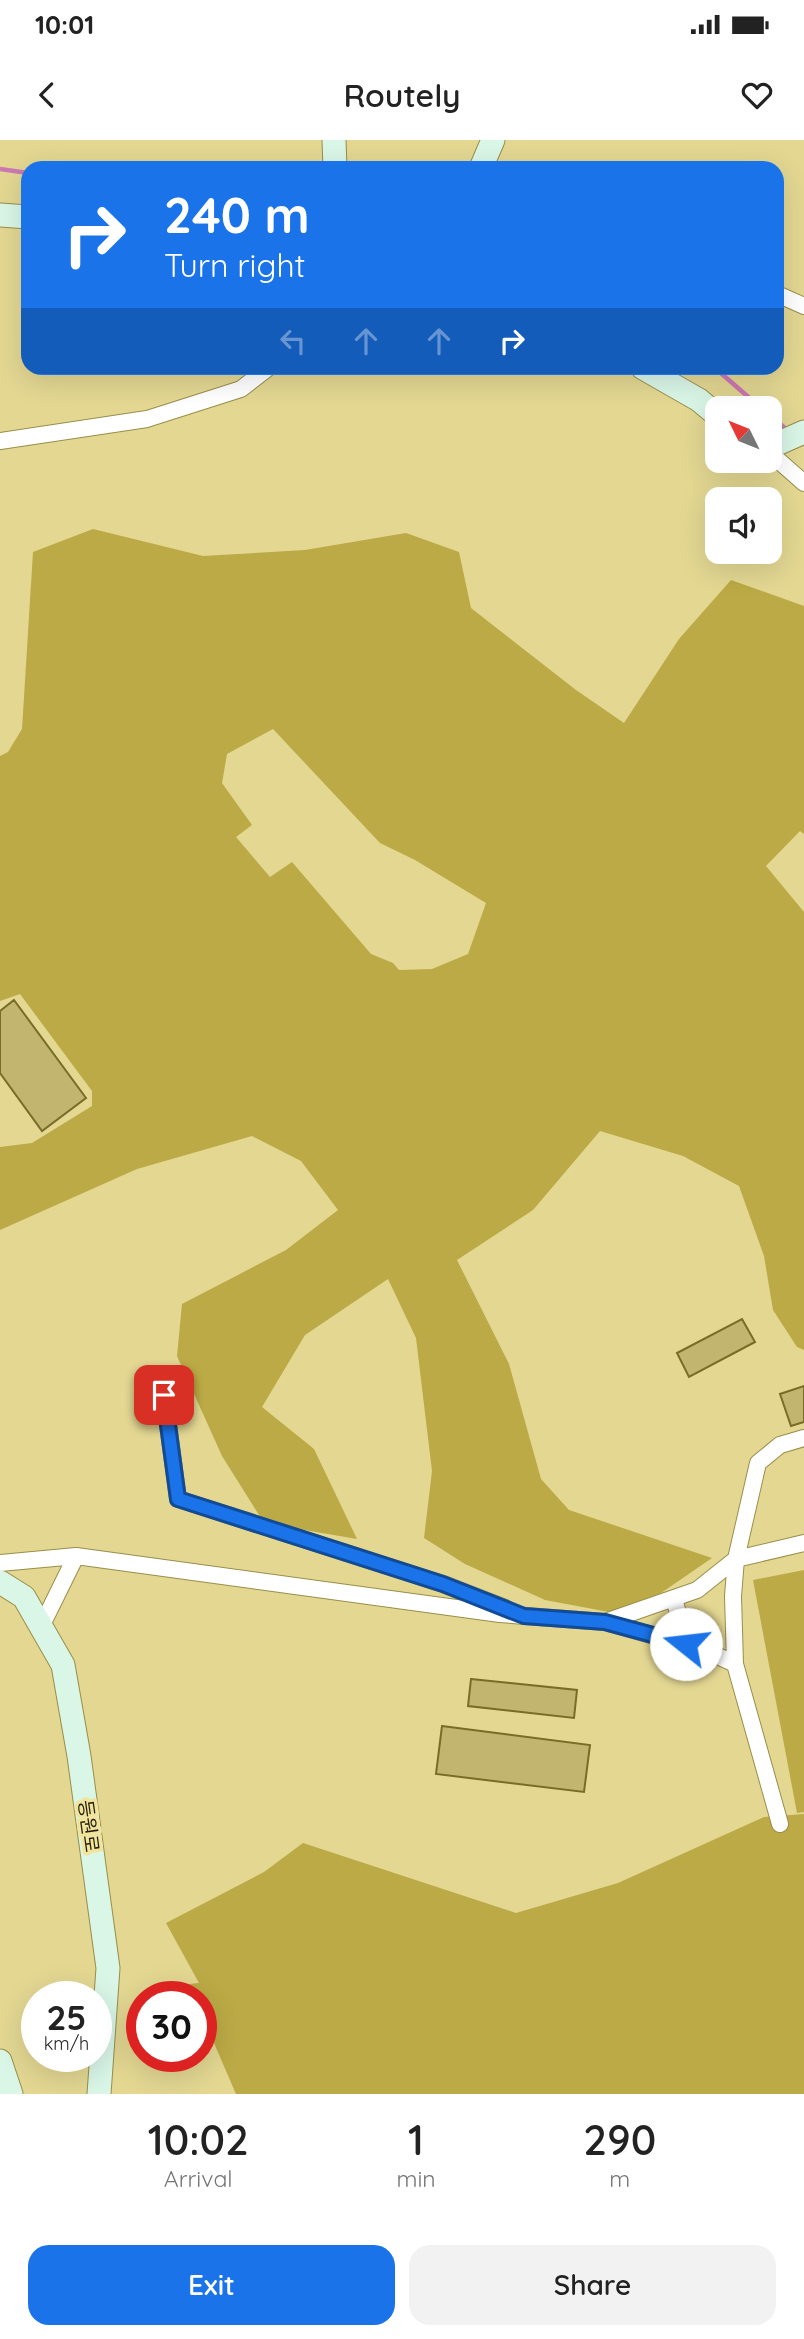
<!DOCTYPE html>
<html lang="en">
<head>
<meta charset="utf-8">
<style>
  body { margin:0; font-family:Quicksand,"Noto Sans KR",sans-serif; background:#f2f2f2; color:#222; height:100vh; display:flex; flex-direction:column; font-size:26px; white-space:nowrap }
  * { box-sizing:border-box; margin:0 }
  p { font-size:23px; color:#767676 }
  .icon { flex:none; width:38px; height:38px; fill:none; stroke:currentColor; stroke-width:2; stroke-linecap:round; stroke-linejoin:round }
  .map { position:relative; height:1954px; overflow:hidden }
  .side { display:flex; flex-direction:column; background:#fff; flex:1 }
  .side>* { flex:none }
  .guide { position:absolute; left:21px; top:21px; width:763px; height:214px; border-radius:21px; box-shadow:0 7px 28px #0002; background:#1a73e8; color:#fff; overflow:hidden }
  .needle { width:46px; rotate:313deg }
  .tools { position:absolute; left:705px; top:256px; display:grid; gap:14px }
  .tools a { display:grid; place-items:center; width:77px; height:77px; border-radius:14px; background:#fff; box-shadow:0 7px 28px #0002; font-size:35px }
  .speed { position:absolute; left:21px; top:1841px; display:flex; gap:14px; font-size:35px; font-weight:700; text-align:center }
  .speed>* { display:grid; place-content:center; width:91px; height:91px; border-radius:50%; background:#fff; box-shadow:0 7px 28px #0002; line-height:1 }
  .speed small { font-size:18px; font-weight:400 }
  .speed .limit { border:10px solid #d22; background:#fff; color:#111 }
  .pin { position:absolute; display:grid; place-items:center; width:60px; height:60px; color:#fff; margin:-30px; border-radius:14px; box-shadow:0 4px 10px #0006 }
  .me { position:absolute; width:77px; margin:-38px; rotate:286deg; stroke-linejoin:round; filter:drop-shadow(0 0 5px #0008) }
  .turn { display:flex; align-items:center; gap:24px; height:147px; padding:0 28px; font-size:32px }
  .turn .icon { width:91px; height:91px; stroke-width:2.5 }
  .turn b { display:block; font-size:49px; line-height:60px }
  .lanes { display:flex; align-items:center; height:66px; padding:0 28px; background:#0003; justify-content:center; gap:35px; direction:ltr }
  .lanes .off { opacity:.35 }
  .eta { display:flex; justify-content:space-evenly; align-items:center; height:119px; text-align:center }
  .eta b { font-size:42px; font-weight:600; line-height:49px }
  .primary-button { display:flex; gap:14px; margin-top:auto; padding:14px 28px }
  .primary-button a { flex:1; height:80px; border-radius:21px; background:#1a73e8; color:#fff; font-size:28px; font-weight:600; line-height:80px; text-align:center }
  .primary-button a+a { background:#f2f2f2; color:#222 }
  .status { display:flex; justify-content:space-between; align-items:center; height:49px; padding:0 35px; background:#fff; direction:ltr }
  .status svg { height:19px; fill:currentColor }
  header { display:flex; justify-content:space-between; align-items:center; height:91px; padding:0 28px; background:#fff; font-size:32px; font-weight:600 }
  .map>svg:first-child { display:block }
</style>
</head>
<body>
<div class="status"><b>10:01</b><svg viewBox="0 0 49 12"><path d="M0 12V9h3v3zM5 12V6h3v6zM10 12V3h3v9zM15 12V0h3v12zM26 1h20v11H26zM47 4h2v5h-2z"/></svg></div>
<header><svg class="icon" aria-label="back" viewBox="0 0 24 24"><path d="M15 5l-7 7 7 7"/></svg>Routely<svg class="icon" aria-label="heart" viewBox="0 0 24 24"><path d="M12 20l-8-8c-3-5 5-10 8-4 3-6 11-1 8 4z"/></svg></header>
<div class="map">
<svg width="804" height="1954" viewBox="0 0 804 1954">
  <rect width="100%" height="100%" fill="#e3d792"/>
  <path fill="#bbaa45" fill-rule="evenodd" d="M93,389L203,416L305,410L406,393L459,412L471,468L576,550L624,583L679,499L731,440L804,466V694L800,691L766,726L804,772V1210L797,1207L773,1170L764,1116L739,1046L683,1016L600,991L533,1070L457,1120L509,1224L541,1339L569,1370L712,1418L661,1453L609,1472L545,1460L465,1424L424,1398L432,1331L416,1198L388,1139L305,1195L262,1267L314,1309L357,1399L264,1383L222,1316L177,1216L182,1164L286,1110L338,1070L301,1021L252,996L137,1029L0,1090V1007L32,1003L92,966V951L20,854L0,861V616L8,612L22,589L33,412ZM273,589L380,703L415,720L486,763L468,814L432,829L399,830L393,823L371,814L292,722L270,737L236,697L252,685L222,643L227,614Z
    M804,1430V1672L797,1673L753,1440Z
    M804,1674V1954H236L201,1873V1857H194L189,1844L199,1843L166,1783L264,1732L303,1703L516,1773L618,1743L764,1677Z"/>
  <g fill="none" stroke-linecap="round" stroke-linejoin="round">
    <path stroke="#cc79b2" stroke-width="4.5" d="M0,29L28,33
      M715,228L761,268
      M770,275L787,290"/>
  </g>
  <path fill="#c1b570" stroke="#786c27" stroke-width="2" d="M14,860L86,958L42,991L0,933V871Z
    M742,1179L755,1202L689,1237L677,1213Z
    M804,1246V1282L791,1286L780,1254Z
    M471,1539L577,1550L574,1578L468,1566Z
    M442,1586L590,1605L584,1652L436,1634Z"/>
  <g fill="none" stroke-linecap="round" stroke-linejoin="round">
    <g stroke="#998e4a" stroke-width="18">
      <path id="street" d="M777,154L804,166
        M0,301L147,279L241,249L268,228
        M770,313L804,343
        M164,1255L178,1359L443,1444L505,1468
        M76,1416L500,1474L605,1482L705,1510L735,1524L780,1684
        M0,1423L76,1416L41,1487
        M674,1458L686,1504
        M605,1482L697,1450L736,1419L804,1403
        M735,1524L733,1456L736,1419L758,1323L780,1305L804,1298"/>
    </g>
    <g stroke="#998e4a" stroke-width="25">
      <path id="secondary" d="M334,0L335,28
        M481,28L493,0
        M0,75L28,77
        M643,228L699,260L718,276
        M770,307L804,292
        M0,1442L24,1457L63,1525L79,1616L108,1828L99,1954
        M0,1921L11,1954"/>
    </g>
    <use href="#street" stroke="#fff" stroke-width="16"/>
    <use href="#secondary" stroke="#d9f6e7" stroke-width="23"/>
  </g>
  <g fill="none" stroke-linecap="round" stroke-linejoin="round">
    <g stroke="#114b97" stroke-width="18">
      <path id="route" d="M164,1255L178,1359L443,1444L524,1476L605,1482L686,1504"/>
    </g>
    <use href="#route" stroke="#1a73e8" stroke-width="12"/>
  </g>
  <g text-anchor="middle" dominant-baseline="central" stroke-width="7" stroke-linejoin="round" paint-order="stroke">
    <g font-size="19" fill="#241f03" stroke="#f0e49e">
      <text transform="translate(89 1686) rotate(82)">등원로</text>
    </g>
  </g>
</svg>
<div class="tools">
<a><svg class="needle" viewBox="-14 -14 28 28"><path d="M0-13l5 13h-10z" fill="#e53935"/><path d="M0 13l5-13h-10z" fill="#767676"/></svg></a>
<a><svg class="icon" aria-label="sound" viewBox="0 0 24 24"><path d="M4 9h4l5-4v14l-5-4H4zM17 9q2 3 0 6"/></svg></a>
</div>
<div class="speed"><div>25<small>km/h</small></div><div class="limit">30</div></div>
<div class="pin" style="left:164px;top:1255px;background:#d93025"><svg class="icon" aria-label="arrive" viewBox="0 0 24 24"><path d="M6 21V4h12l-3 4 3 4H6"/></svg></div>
<svg class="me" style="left:686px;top:1504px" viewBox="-20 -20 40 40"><circle r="19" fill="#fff"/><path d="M0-13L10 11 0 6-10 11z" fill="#1a73e8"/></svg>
<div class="guide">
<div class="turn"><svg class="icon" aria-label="right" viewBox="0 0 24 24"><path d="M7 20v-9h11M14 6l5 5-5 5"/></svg><div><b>240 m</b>Turn right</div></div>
<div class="lanes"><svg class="icon off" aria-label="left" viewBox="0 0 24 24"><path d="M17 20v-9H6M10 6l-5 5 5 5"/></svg><svg class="icon off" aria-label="ahead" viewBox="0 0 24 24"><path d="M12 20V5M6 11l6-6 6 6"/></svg><svg class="icon off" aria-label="ahead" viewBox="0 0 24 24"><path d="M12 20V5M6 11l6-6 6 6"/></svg><svg class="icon" aria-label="right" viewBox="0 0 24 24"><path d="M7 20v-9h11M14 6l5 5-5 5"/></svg></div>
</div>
</div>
<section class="side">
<div class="eta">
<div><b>10:02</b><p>Arrival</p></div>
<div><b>1</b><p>min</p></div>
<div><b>290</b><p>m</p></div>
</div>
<div class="primary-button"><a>Exit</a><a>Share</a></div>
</section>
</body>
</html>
